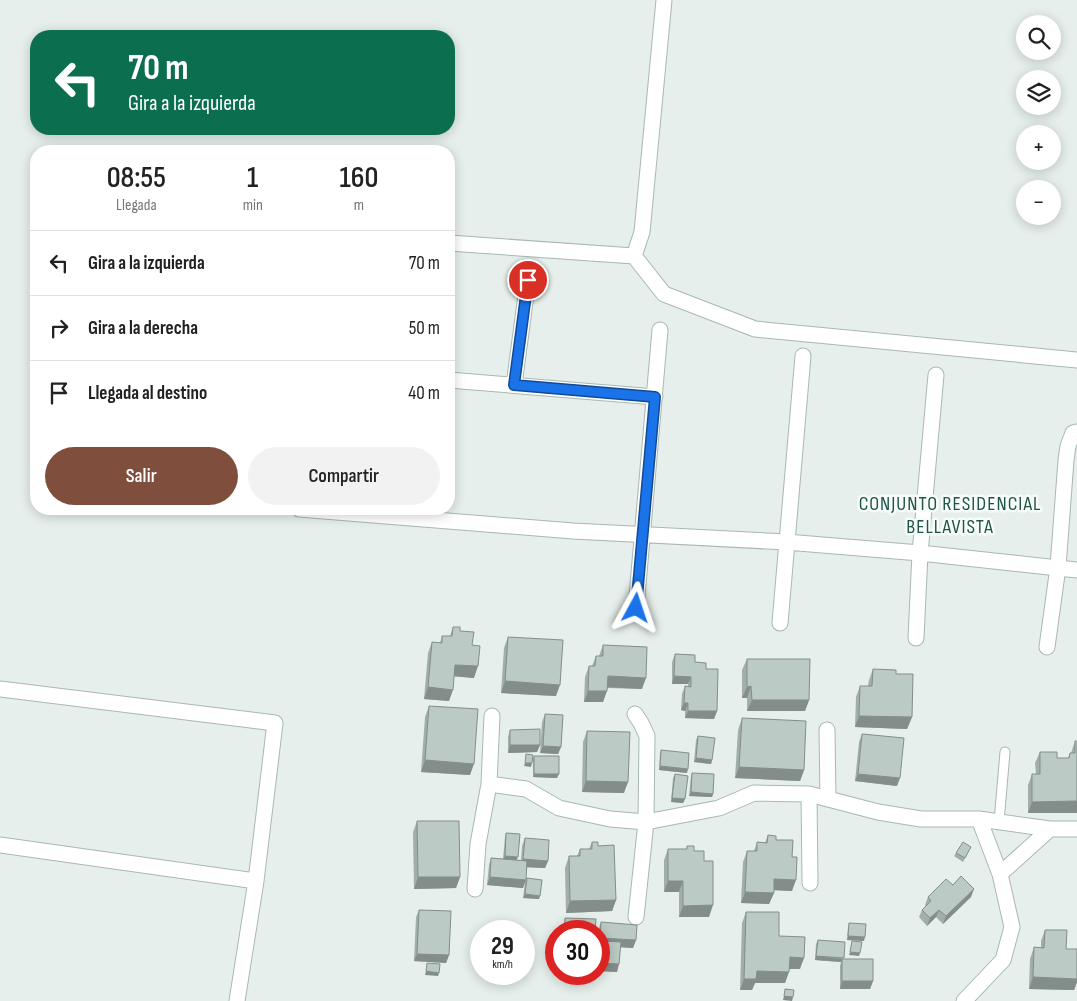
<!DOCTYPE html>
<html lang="es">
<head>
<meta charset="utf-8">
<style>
  body { margin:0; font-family:"Sofia Sans Condensed",sans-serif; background:#f2f2f2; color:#222; height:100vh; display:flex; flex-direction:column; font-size:19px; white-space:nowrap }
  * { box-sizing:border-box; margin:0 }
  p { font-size:16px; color:#767676 }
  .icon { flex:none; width:28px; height:28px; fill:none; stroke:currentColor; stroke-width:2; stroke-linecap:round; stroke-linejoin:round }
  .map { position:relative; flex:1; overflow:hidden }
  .details { position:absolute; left:30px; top:145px; width:425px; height:370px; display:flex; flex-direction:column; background:#fff; border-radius:20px; box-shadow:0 2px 12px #0003 }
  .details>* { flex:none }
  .banner { position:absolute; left:30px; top:30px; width:425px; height:105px; border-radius:20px; box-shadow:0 2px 12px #0003; background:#0b6e4f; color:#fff; overflow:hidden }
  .buttons { position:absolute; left:1016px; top:15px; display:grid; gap:10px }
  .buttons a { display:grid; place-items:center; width:45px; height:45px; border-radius:50%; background:#fff; box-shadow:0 2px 12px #0003; font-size:25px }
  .speed { position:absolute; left:470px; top:920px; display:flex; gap:10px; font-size:25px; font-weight:700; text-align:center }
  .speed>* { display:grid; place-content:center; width:65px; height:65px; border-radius:50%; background:#fff; box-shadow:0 2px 12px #0003; line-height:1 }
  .speed small { font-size:12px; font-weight:400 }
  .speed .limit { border:8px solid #d22; background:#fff; color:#111 }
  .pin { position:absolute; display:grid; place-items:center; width:42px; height:42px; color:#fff; margin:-21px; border:2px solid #fff; border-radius:50%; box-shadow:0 1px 5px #0007 }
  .me { position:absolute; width:55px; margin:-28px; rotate:5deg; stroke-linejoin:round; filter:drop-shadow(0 0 4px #0008) }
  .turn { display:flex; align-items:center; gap:18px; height:105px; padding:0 15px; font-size:22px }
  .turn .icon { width:65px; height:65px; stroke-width:2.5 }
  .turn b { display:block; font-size:35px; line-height:42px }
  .eta { display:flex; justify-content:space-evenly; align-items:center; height:85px; text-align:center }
  .eta b { font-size:30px; font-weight:600; line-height:35px }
  .cta { display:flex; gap:10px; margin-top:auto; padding:10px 15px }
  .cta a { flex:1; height:58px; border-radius:30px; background:#804e3d; color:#fff; font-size:20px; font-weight:600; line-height:58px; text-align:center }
  .cta a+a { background:#f2f2f2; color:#222 }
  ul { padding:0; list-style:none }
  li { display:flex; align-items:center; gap:15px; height:65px; padding:0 15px; border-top:1px solid #e0e0e0 }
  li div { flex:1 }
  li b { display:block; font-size:19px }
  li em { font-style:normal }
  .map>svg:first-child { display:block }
</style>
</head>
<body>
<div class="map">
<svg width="1077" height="1001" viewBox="0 0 1077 1001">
  <rect width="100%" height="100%" fill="#e6efeb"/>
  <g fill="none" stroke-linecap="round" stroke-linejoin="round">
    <g stroke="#a8b8b2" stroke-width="11">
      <path id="service" d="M999,822L1005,752"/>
    </g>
    <g stroke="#a8b8b2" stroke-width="17">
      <path id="minor" d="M449,243L634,256L642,232L664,0
        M634,256L664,294L755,329L1077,360
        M449,380L655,397
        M514,385L528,280
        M299,509L573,531L786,542L920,553L1077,570
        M636,608L660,330
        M780,623L803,356
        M916,638L920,553L936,375
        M1047,647L1058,567L1066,460L1068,446L1073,433L1077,432
        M0,689L275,723L256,881L237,1001
        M635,714L641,723L647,736L646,822L636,917
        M827,730L828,799
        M489,784L526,789L559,808L610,819L646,822L719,808L754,793L809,794L878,812L921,819H979L1050,829H1077
        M809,794L810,883
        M0,845L256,881
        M1000,874L1050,829
        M475,889L478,844L489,784L492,716
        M964,1001L1003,960L1012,927L1000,874L979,819"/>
    </g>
    <use href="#service" stroke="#fff" stroke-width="9"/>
    <use href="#minor" stroke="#fff" stroke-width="15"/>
  </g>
  <path fill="#a1aea9" d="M453,627L460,631L472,645L474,678L454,676L449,701L424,699L428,653L432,642L440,643L442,636H450Z
    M508,637L556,696L501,693L504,648Z
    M603,645L642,689L607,688L603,702H584L585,677L589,666H592L596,656H599Z
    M675,654L695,662L706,669L717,711L714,719L685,718V711L681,710L682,694L685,686L688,687V684H672V662Z
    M747,659L809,700L805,711H747V698H742V670Z
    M873,669L896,674L912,717L907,729L855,727L856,697L860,686H868L869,680Z
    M429,706L470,775L421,772L425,717Z
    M545,714L561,747L558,754L540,753L542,722Z
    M742,718L804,770L800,781L735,778L738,730Z
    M510,730L540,745L537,752L508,753V737Z
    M587,731L624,793L582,792L583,742Z
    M862,734L897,786L855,781L859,742Z
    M698,736L712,760L711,764L694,762L696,740Z
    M1075,741L1077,813H1028V785L1032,774H1036L1035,763L1040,752L1057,758H1068L1070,753H1071Z
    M661,750L687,773L659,770L660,754Z
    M534,756L557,778L533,777V759Z
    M692,773L713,794L712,797L689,796L691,776Z
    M675,774L685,799L683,803L671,802L673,778Z
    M417,821L460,877L456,888L414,889L413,832Z
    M506,833L517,860H521L522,846L525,838L548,861L545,868L527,867L523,888L487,885L489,865L491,858L503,859L505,837Z
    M768,835L776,840L792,857V891L774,890V893L769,904L741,903L743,862L747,851H754L757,842L765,843Z
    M592,842L598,846L616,900L612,911L566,913L565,868L569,856H577L580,849H589Z
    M687,846L704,861L709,917H679V892H664V860L668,849H686Z
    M971,847L963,862L954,856L956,853Z
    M527,878L539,899L523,898L525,882Z
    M953,885L971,897L943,924L936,917L927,926L919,917L922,910L926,906L925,905L928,897Z
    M419,910L449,955L446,963L414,961L416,917Z
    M746,912L779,936L800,969H789L785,983H755L752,990H740L742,923Z
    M565,918L595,931H562L563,926Z
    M601,922L636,940L633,948L620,947L617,972L599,971L598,931Z
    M849,923L864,941L847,940L848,927Z
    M1045,930L1066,949H1077V982L1074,990L1029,989L1030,959L1034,947L1041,948V941Z
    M818,940L873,981L870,989H840V966L841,962L815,960L816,944Z"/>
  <path fill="#838d89" d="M455,665L478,666L474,678L451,676Z
    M608,676L646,678L642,689L604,687Z
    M674,676L691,677L688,684H672Z
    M505,681L560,685L556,696L501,693Z
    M751,686L747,698H742L747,687Z
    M428,687L453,690L449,701L424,699Z
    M588,691H607L603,702H584Z
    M752,700H809L805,711H747Z
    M684,703H688L685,711L681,710Z
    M688,711H717L714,719L685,718Z
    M859,716L912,717L907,729L855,727Z
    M510,745H540L537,752L508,753Z
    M543,746L561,747L558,754L540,753Z
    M696,758L712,760L711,764L694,762Z
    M425,760L474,764L470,775L421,772Z
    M525,763H532L531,767L524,766Z
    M660,766L688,769L687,773L659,770Z
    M739,767L804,770L800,781L735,778Z
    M534,774H559L557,778L533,777Z
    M858,774L900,778L897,786L855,781Z
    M586,781L628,782L624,793L582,792Z
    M691,792L713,794L712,797L689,796Z
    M672,798L685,799L683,803L671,802Z
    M1077,801V813H1028L1032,802Z
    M505,856L518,857L516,861L503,860Z
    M523,859L548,861L545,868L520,867Z
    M418,877H460L456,888L414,889Z
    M490,877L526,880L523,888L487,885Z
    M774,879L796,880L792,891L770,890Z
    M668,881H683L679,892H664Z
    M974,889L971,897L943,924L946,916Z
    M745,892L774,893L769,904L741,903Z
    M525,894L540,896L539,899L523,898Z
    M616,900L612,911L566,913L570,901Z
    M713,905L709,917H679L683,906Z
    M939,910L936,917L927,926L930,918Z
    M848,936L865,937L864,941L847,940Z
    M600,938L636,940L633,948L599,946V942Z
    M850,952L860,953L859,956L849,955Z
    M417,954L449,955L446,963L414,961Z
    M816,956L842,959L841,962L815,960Z
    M790,957L804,958L800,969H785Z
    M599,963L619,964L617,972L599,971Z
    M426,971L439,973L438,976L425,975Z
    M757,971L789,972L785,983H755L752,990H740L744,979Z
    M1033,977L1077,979V982L1074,990L1029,989Z
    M842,981H873L870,989H840Z
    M784,996L793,997L792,1001L783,1000Z"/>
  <path fill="#bbcac4" stroke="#838d89" d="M453,627H460V631L474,632L472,645L480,646L478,666L455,665L453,690L428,687L432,642L442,643V636H452Z
    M508,637L563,640L560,685L505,681Z
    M603,645L647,647L646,678L608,676L607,691H588L589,666H595L596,656H603Z
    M675,654L695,655V662L706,663V669H718L717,711H688V703H684L685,686L691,687V677L674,676Z
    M747,659H810L809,700H752L751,686L747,687Z
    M873,669L896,670V674H913L912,717L859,716L860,686H872Z
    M429,706L478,709L474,764L425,760Z
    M545,714L563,715L561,747L543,746Z
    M742,718L806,721L804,770L739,767Z
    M540,729V745H510V730Z
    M587,731L630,732L628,782L586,781Z
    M862,734L904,738L900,778L858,774Z
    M698,736L715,738L712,760L696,758Z
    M1075,741H1077V801L1032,802V774H1040V752H1057V758H1069L1070,753H1075Z
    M661,750L689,753L688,769L660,766Z
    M526,754L533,755L532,763H525Z
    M534,756H559V774H534Z
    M692,773L714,774L713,794L691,792Z
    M675,774L688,776L685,799L672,798Z
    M417,821H459L460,877H418Z
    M506,833L520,834L518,857L505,856Z
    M768,835L776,836V840H793L792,857H797L796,880L774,879V893L745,892L747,851H757V842L767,843Z
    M525,838L549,840L548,861L523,859Z
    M592,842H598V846L614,845L616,900L570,901L569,856H580V849H592Z
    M963,842L971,847L965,858L956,853Z
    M687,846H694V851H704V861H713V905L683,906V881H668V849H687Z
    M491,858L527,861L526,880L490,877Z
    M961,876L974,889L946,916L939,910L930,918L922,910L931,901L928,897L946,879L953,885Z
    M527,878L542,880L540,896L525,894Z
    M419,910L451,911L449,955L417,954Z
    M746,912H779V936L805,937L804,958L790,957L789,972L757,971L756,979H744Z
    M565,918L596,919L595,931H565Z
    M601,922L637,925L636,940L600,938Z
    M849,923L866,924L865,937L848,936Z
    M1045,930H1067L1066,949H1077V979L1033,977L1034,947L1044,948Z
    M818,940L845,942L844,958L816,956Z
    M599,941L621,942L619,964L599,963Z
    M852,941L862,942L860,953L850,952Z
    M842,959H873V981H842Z
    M427,963L440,964L439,973L426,971Z
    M785,989L794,990L793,997L784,996Z"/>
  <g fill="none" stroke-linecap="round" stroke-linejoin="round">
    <g stroke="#114b97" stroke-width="12">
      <path id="route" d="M528,280L514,385L655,397L636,608"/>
    </g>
    <use href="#route" stroke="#1a73e8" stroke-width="9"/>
  </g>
  <g text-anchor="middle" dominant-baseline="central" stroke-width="5" stroke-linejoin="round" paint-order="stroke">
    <g font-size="20" letter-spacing="1" fill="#1f5548" stroke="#f7fbf9">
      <text x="950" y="504">CONJUNTO RESIDENCIAL<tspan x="950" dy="23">BELLAVISTA</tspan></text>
    </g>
  </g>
</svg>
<div class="buttons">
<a><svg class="icon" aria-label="search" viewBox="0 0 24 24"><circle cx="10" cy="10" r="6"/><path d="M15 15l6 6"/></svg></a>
<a><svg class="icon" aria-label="layers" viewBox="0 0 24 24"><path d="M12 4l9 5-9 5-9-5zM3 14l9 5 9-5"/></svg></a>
<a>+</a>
<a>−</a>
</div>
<div class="speed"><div>29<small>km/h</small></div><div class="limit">30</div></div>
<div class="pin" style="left:528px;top:280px;background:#d93025"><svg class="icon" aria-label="arrive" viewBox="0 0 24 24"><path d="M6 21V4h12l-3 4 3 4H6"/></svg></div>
<svg class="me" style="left:636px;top:608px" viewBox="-20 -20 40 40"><path d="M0-17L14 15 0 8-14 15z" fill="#1a73e8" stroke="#fff" stroke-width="4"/></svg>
<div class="banner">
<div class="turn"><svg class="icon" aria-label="left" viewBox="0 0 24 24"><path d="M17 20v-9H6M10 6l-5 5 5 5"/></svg><div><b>70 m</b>Gira a la izquierda</div></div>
</div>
<section class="details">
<div class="eta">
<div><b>08:55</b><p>Llegada</p></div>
<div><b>1</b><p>min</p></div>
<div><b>160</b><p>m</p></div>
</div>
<ul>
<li><svg class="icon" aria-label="left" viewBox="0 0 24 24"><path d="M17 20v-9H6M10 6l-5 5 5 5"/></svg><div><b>Gira a la izquierda</b></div><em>70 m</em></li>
<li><svg class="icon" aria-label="right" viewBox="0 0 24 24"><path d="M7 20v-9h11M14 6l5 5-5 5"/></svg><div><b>Gira a la derecha</b></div><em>50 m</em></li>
<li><svg class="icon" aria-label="arrive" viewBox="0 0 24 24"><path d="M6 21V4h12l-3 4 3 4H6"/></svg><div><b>Llegada al destino</b></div><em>40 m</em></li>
</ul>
<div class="cta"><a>Salir</a><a>Compartir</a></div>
</section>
</div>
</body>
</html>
